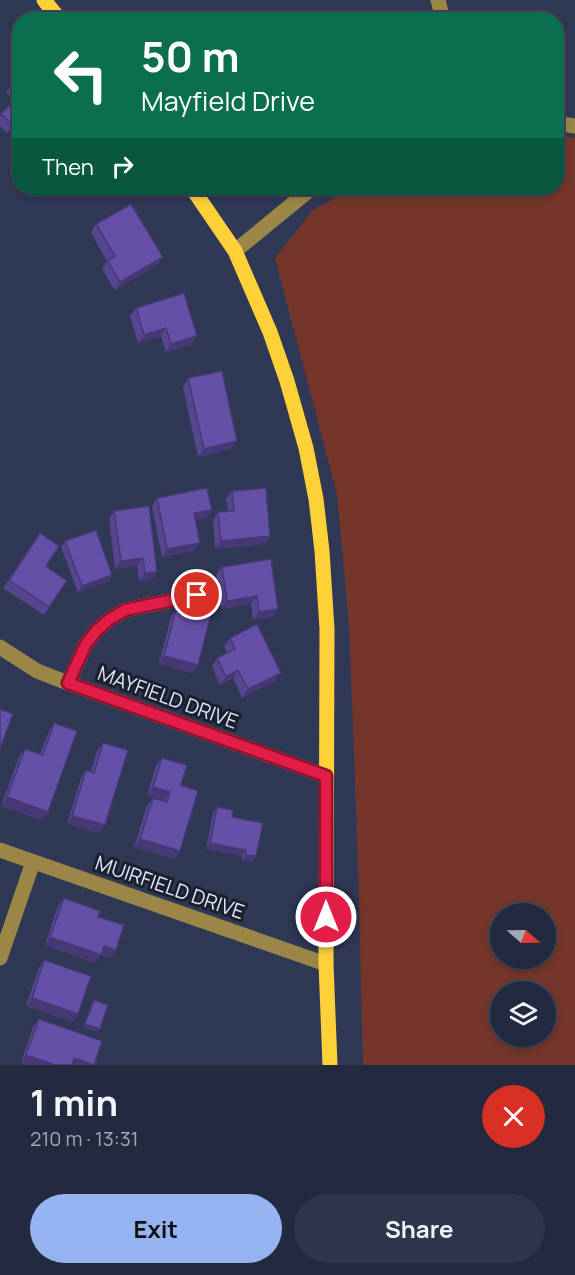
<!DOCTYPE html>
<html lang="en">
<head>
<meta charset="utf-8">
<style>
  body { margin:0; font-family:Manrope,sans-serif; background:#2f364b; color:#f1f3f6; height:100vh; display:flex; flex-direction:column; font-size:22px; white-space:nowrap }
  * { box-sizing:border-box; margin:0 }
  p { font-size:20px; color:#a3a7b1 }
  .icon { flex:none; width:33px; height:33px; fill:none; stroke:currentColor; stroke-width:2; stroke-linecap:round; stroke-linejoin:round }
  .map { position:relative; height:1065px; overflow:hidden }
  .sheet { display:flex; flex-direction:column; background:#232a40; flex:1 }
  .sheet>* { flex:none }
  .hud { position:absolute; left:12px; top:12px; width:552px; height:183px; border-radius:24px; box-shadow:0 3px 9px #0003,0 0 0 2px #404659; background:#0b6e4f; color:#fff; overflow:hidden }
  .needle { width:39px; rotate:110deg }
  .buttons { position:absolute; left:490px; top:903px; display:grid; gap:12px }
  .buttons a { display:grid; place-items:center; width:66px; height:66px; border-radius:50%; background:#232a40; box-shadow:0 3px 9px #0003,0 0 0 2px #404659; font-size:30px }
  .pin { position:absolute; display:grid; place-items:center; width:51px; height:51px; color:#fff; margin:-26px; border:3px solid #fff; border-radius:50%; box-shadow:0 2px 6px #0007 }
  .me { position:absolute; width:66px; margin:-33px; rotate:0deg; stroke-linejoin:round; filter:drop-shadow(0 0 4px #0008) }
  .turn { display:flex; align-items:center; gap:21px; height:126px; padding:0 30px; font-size:27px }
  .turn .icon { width:78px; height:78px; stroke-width:2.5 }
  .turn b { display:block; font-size:42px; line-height:51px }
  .then { display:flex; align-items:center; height:57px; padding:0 30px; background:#0003; gap:12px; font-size:22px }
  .round { display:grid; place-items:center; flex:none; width:63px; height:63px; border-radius:32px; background:#2f364b }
  .summary { display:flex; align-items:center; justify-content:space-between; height:102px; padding:0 30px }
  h1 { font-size:36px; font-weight:700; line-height:45px }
  .primary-button { display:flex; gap:12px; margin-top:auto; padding:12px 30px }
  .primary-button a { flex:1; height:69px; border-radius:36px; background:#95b2f1; color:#111; font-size:24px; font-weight:700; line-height:69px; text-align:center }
  .primary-button a+a { background:#2f364b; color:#f1f3f6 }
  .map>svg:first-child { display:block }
</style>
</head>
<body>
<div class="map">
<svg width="575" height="1065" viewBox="0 0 575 1065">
  <rect width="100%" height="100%" fill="#2f3855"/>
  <path fill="#74362b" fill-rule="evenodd" d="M557,134L575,138V1065H363L358,860L349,622L337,494L275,258L312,211L352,188H556ZM501,914H546V958H501ZM501,992H546V1036H501Z"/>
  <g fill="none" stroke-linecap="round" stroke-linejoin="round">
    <path stroke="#9c8647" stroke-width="15" d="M438,0L443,20
      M556,123L575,126
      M235,251L312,188
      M0,647L37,671L68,683L326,776
      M68,683L86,644L97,630L110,619L125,610L197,595
      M0,850L326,964
      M0,958L33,862"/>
    <path stroke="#fed139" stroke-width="15" d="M44,0L60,20
      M192,188L235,251L270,332L287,381L306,448L316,499L322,551L327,629L326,964L330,1065"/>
  </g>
  <path fill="#564690" d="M20,70V120L7,133L0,126V116L14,100L6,92L16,80L14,77Z
    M96,224L163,257L157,265L115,290L102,269L107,261L91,233Z
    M136,308L191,345L166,352L161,336L138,343L130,316Z
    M188,378L231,449L198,457L183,387Z
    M232,491L265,544L215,549L213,520L218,512L228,511L226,499Z
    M157,498L206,518L195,520L194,551L162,557L152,507Z
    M149,506L152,580L139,581L137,566L115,569L109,519L114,511Z
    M40,533L46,566L67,581L44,615L3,588Z
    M65,541L109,581L78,592L61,547Z
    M222,567L278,609L272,617L253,620L251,604L221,609L216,575Z
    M176,609L193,673L159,664L171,617Z
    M230,638L275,681L242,698L233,678L220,685L212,666L217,658L227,653L224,646Z
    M54,723L48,812L42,820L1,806L19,757L25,749L40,754L49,731Z
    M103,743L100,833L67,824L81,778L86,770L91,772L97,751Z
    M162,758L181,785L174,859L134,847L147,806L153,798L164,802V800L147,795L156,766Z
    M217,807L232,817L256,856L252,862L242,860V856L206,849L213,813Z
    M64,898L116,950L110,958L101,955L95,963L45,945L58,906Z
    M44,960L73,1022L26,1006L39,968Z
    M94,1000L98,1032L83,1027L92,1003Z
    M39,1019L94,1065L21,1063L33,1027Z"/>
  <path fill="#463975" d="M20,118V120L7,133L13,125Z
    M163,257L157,265L115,290L120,282Z
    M166,328L161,336L138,343L144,335Z
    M197,336L191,345L166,352L171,344Z
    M237,441L231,449L198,457L204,449Z
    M212,510L206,518L188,522L194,513Z
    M270,536L265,544L215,549L221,541Z
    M200,543L194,551L162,557L167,549Z
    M143,558L137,566L115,569L121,561Z
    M157,572L152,580L139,581L145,573Z
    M112,575L109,581L78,592L82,586Z
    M257,596L251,604L221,609L227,601Z
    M278,609L272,617L253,620L259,612Z
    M164,656L198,665L193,673L159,664Z
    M238,670L233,678L220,685L226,677Z
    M281,673L275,681L242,698L248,689Z
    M153,787L170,792L164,800L147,795Z
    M7,797L48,812L42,820L1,806Z
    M72,816L105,825L100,833L67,824Z
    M140,839L180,851L174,859L134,847Z
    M210,843L246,850L242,856L206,849Z
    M246,855L256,856L252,862L242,860Z
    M50,937L104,946L116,950L110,958L101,955L95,963L45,945Z
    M32,998L78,1014L73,1022L26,1006Z
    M85,1024L100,1029L98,1032L83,1027Z
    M26,1055L55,1065H26L21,1063Z
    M74,1058L92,1065H70Z"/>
  <path fill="#6451a7" stroke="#463975" stroke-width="1.5" d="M20,76V92L12,84Z
    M20,95V118L13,125L1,114Z
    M131,204L163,257L120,282L108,261L115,256L96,224Z
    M184,293L197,336L171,344L166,328L144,335L136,308Z
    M222,371L237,441L204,449L188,378Z
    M207,488L212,510L194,513L200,543L167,549L157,498Z
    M266,488L270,536L221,541L218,512L234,511L232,491Z
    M149,506L157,572L145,573L143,558L121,561L114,511Z
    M96,530L112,575L82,586L65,541Z
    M40,533L59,546L46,566L67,581L49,607L9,580Z
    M271,559L278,609L259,612L257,596L227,601L222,567Z
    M176,609L210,618L198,665L164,656Z
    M257,624L281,673L248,689L238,670L226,677L217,658L235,649L230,638Z
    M0,709L13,714L0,749Z
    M54,723L77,731L48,812L7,797L25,749L43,755Z
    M103,743L128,750L105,825L72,816L86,770L94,773Z
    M162,758L187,765L181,785L198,791L180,851L140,839L153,798L167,802L170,792L153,787Z
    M217,807L233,810L232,817L263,823L256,856L246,855V850L210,843Z
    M64,898L100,911L98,917L124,925L116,950L104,946L101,955L50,937Z
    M44,960L91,976L78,1014L32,998Z
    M94,1000L108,1005L100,1029L85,1024Z
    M39,1019L102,1041L94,1065L74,1058L72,1065H55L26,1055Z"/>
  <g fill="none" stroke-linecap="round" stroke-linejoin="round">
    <g stroke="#92132f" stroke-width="15">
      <path id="route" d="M197,595L125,610L110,619L97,630L86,644L68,683L326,776V917"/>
    </g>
    <use href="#route" stroke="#e11d48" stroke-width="10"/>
  </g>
  <g text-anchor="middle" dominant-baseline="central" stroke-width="6" stroke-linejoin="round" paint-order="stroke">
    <g font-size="20" fill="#e0e6f9" stroke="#1c202e">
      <text transform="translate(168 697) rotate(20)">MAYFIELD DRIVE</text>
      <text transform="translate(170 887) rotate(19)">MUIRFIELD DRIVE</text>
    </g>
  </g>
</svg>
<div class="buttons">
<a><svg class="needle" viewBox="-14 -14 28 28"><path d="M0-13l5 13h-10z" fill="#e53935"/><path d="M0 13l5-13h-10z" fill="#a3a7b1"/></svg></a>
<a><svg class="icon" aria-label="layers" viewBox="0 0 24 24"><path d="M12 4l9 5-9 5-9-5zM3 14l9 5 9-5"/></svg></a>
</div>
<div class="pin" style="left:197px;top:595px;background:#d93025"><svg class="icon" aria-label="arrive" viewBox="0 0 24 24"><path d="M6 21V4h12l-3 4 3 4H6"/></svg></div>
<svg class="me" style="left:326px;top:917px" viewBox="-20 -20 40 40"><circle r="17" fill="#e11d48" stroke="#fff" stroke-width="3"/><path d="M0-11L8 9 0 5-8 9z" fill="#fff"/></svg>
<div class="hud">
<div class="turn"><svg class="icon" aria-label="left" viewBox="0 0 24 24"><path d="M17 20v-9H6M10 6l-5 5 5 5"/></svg><div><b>50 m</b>Mayfield Drive</div></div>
<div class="then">Then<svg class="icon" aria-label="right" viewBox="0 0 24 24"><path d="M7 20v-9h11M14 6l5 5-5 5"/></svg></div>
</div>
</div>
<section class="sheet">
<div class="summary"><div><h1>1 min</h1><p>210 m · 13:31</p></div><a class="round" style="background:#d93025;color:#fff"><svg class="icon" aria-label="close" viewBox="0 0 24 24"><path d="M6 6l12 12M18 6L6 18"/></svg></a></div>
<div class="primary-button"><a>Exit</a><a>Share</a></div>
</section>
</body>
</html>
